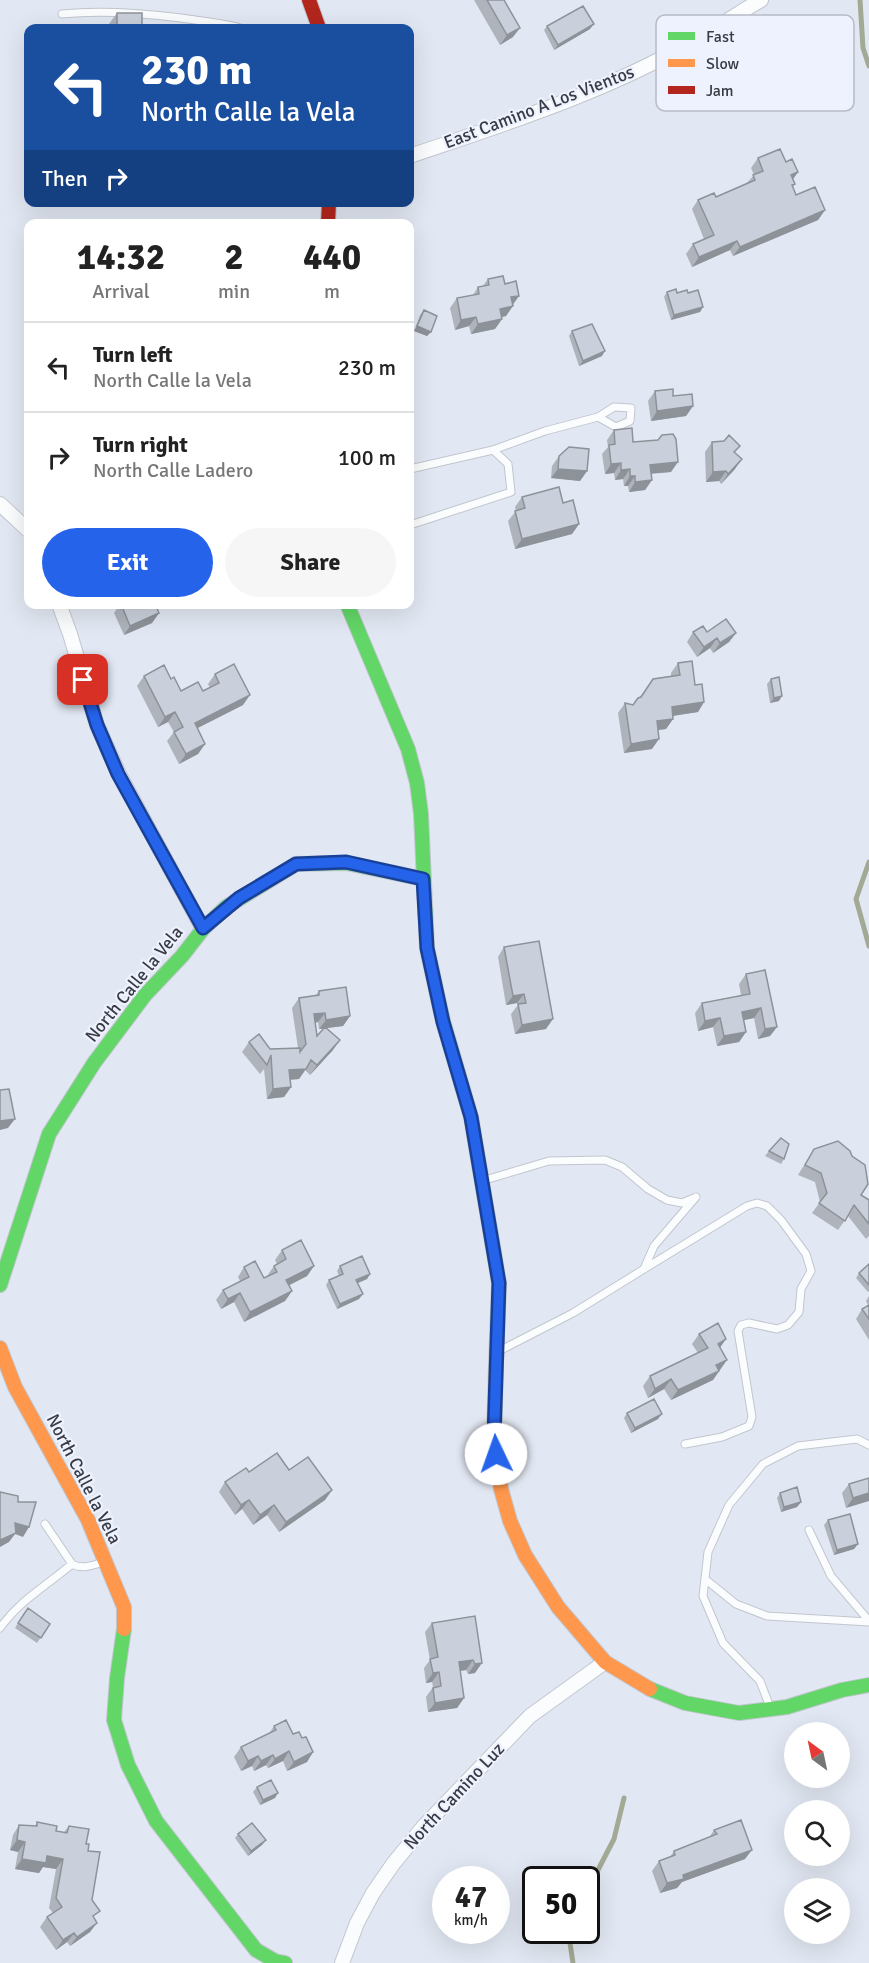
<!DOCTYPE html>
<html lang="en">
<head>
<meta charset="utf-8">
<style>
  body { margin:0; font-family:Signika,sans-serif; background:#f6f6f6; color:#222; height:100vh; display:flex; flex-direction:column; font-size:22px; white-space:nowrap }
  * { box-sizing:border-box; margin:0 }
  p { font-size:20px; color:#767676 }
  .icon { flex:none; width:33px; height:33px; fill:none; stroke:currentColor; stroke-width:2; stroke-linecap:round; stroke-linejoin:round }
  .map { position:relative; flex:1; overflow:hidden }
  .side { position:absolute; left:24px; top:219px; width:390px; height:390px; display:flex; flex-direction:column; background:#fff; border-radius:12px; box-shadow:0 6px 24px #0002 }
  .side>* { flex:none }
  .top-card { position:absolute; left:24px; top:24px; width:390px; height:183px; border-radius:12px; box-shadow:0 6px 24px #0002; background:#1a4fa0; color:#fff; overflow:hidden }
  .needle { width:39px; rotate:327deg }
  .tools { position:absolute; left:784px; top:1722px; display:grid; gap:12px }
  .tools a { display:grid; place-items:center; width:66px; height:66px; border-radius:50%; background:#fff; box-shadow:0 6px 24px #0002; font-size:30px }
  .speed { position:absolute; left:432px; top:1866px; display:flex; gap:12px; font-size:30px; font-weight:700; text-align:center }
  .speed>* { display:grid; place-content:center; width:78px; height:78px; border-radius:50%; background:#fff; box-shadow:0 6px 24px #0002; line-height:1 }
  .speed small { font-size:15px; font-weight:400 }
  .speed .limit { border:3px solid #111; border-radius:9px; background:#fff; color:#111 }
  .pin { position:absolute; display:grid; place-items:center; width:51px; height:51px; color:#fff; margin:-26px; border-radius:12px; box-shadow:0 3px 9px #0006 }
  .me { position:absolute; width:66px; margin:-33px; rotate:357deg; stroke-linejoin:round; filter:drop-shadow(0 0 4px #0008) }
  .turn { display:flex; align-items:center; gap:21px; height:126px; padding:0 18px; font-size:27px }
  .turn .icon { width:78px; height:78px; stroke-width:2.5 }
  .turn b { display:block; font-size:42px; line-height:51px }
  .then { display:flex; align-items:center; height:57px; padding:0 18px; background:#0003; gap:12px; font-size:22px }
  .eta { display:flex; justify-content:space-evenly; align-items:center; height:102px; text-align:center }
  .eta b { font-size:36px; font-weight:700; line-height:42px }
  .primary-button { display:flex; gap:12px; margin-top:auto; padding:12px 18px }
  .primary-button a { flex:1; height:69px; border-radius:36px; background:#2563eb; color:#fff; font-size:24px; font-weight:700; line-height:69px; text-align:center }
  .primary-button a+a { background:#f6f6f6; color:#222 }
  ul { padding:0; list-style:none }
  li { display:flex; align-items:center; gap:18px; height:90px; padding:0 18px; border-top:2px solid #e0e0e0 }
  li div { flex:1 }
  li b { display:block; font-size:22px }
  li em { font-style:normal }
  .map>svg:first-child { display:block }
</style>
</head>
<body>
<div class="map">
<svg width="869" height="1963" viewBox="0 0 869 1963">
  <rect width="100%" height="100%" fill="#e2e8f3"/>
  <g fill="none" stroke-linecap="round" stroke-linejoin="round">
    <path stroke="#a2a994" stroke-width="5" d="M860,0L863,48L869,66
      M869,862L856,899L869,946
      M586,1893L614,1839L624,1798
      M568,1930L573,1963"/>
    <g stroke="#c1c6ce" stroke-width="9">
      <path id="lane" d="M62,14C102,10 141,13 181,18C201,21 222,23 241,28
        M410,469L493,450L545,431L598,417L614,407L631,408L630,421L616,427L598,417
        M410,525L511,492L508,464L493,450
        M485,1180L549,1161L605,1160L622,1167L648,1189L667,1200L682,1203L694,1198
        M644,1269L747,1206L757,1203L767,1206L781,1220L806,1254L811,1271L801,1289L799,1312L788,1325L777,1329L749,1323L741,1325L738,1331L752,1417L749,1426L722,1437L685,1444
        M499,1351L573,1313L644,1269L654,1246L696,1197
        M45,1524L72,1564C82,1570 93,1565 104,1562
        M809,1530L831,1576L869,1621
        M705,1579L736,1604L767,1616L869,1622
        M0,1628C20,1600 46,1586 72,1564
        M770,1707L760,1681L723,1643L703,1596L708,1552L729,1505L763,1464L798,1446L857,1439L869,1445"/>
    </g>
    <g stroke="#c1c6ce" stroke-width="16">
      <path id="street" d="M410,156C504,124 603,93 690,43C714,30 737,14 761,0
        M0,504L28,530
        M59,604L70,634L97,725L119,774L203,929
        M342,1963L357,1923L373,1893L393,1864L424,1826L530,1716L605,1662"/>
    </g>
    <g stroke="#c1c6ce" stroke-width="16">
      <path id="fast" d="M347,604L408,749L417,783L421,814L427,948L443,1021L471,1117L499,1283L496,1365
        M0,1285L49,1134L94,1063L145,995L182,956L203,929L226,907L296,864L346,863L423,879
        M124,1629L117,1678L114,1720L128,1765L156,1821L256,1950L275,1961L285,1963
        M650,1689L685,1703L739,1713L787,1707L842,1690L869,1685"/>
    </g>
    <g stroke="#c1c6ce" stroke-width="16">
      <path id="slow" d="M0,1348L15,1387L88,1520L124,1607V1629
        M496,1365L494,1437L501,1489L510,1521L525,1555L558,1607L605,1662L650,1689"/>
    </g>
    <g stroke="#c1c6ce" stroke-width="16">
      <path id="jam" d="M309,0L319,28
        M328,224L329,202"/>
    </g>
    <use href="#lane" stroke="#fbfcfd" stroke-width="7"/>
    <use href="#street" stroke="#fbfcfd" stroke-width="14"/>
    <use href="#fast" stroke="#63d668" stroke-width="14"/>
    <use href="#slow" stroke="#ff974d" stroke-width="14"/>
    <use href="#jam" stroke="#b3261e" stroke-width="14"/>
  </g>
  <path fill="#aeb3bc" fill-rule="evenodd" d="M474,0H504L513,37L500,45Z
    M117,13L142,28H106Z
    M547,26L590,29L554,50L544,30Z
    M28,53V82H25V58Z
    M758,158L786,162L798,172L793,179L795,184L793,187L796,195L825,210L818,220L733,256L730,250L692,267L686,254L693,244L704,239L692,209L698,200L716,197L746,184L754,175L751,168Z
    M488,279L505,284L513,304L506,316L502,317V319L495,329L471,334L469,326L455,330L450,308L457,298L473,295L478,287H482Z
    M667,292L677,293H688L703,307L700,312L671,320L664,297Z
    M424,310L431,332L427,336L414,331L420,315Z
    M572,331L602,356L579,366L569,336Z
    M655,391L673,396L693,406L686,416L651,421L648,401Z
    M614,430L633,442L671,472L651,474L652,480L645,490L629,492L628,486H624L623,479L615,480L614,473L605,474L602,454L608,447L607,440Z
    M712,442L735,453V469L721,484L719,481L706,482L705,452Z
    M559,456L587,471L580,481L551,478L552,466Z
    M522,497L563,503L579,524L572,534L515,549L508,521L516,511L515,507Z
    M120,604H155L159,613L152,623L124,635L114,613Z
    M693,632H707L736,633L729,642L713,653L710,648L697,657L687,642Z
    M678,663L695,685L704,702L698,712L673,716V719L666,729L658,730L652,749L624,753L618,713L625,703L633,705L640,697L653,679L671,676V673Z
    M215,674L243,705L197,728L205,744L198,754L179,764L167,741L174,732L168,722L158,727L137,686L144,676L171,679L181,691H203L210,688L208,684Z
    M771,679L779,701L770,703L767,684Z
    M504,947L546,1029L515,1034L511,1014L518,1005L517,1003L506,1005L498,957Z
    M746,974L777,1027L770,1036L758,1039L754,1018L744,1020L746,1032L739,1042L717,1046L713,1027L698,1031L695,1013L702,1003L741,995L739,984Z
    M319,991L350,1016L343,1026L327,1028L333,1050L310,1075L305,1070L299,1079L290,1080L291,1087L284,1097L267,1099L264,1069L260,1074L242,1052L249,1042L270,1049L298,1048L292,1008L299,998L315,996ZM318,1022L319,1029H323L317,1036L315,1023Z
    M814,1149L861,1195L869,1200V1236L866,1239L848,1216L838,1230L812,1213L820,1202L815,1182L798,1175Z
    M769,1151L784,1159L781,1164L765,1156Z
    M282,1250L314,1266L307,1276L289,1285L292,1291L285,1301L244,1322L234,1302L221,1309L216,1300L223,1290L240,1281L238,1277L244,1267L264,1278L267,1277V1276L274,1266L277,1264L275,1260Z
    M869,1264V1291L868,1292L856,1278L859,1273Z
    M340,1266L370,1274L367,1279L358,1283L359,1299L337,1309L326,1285L329,1280L339,1276L337,1271Z
    M869,1296V1340L856,1319L862,1309L868,1305L866,1301Z
    M699,1334L726,1339L720,1347V1370L713,1380L671,1400L664,1389L648,1398L643,1386L650,1376L698,1353L692,1344Z
    M627,1413L658,1419L631,1433L624,1418Z
    M289,1470L332,1490L325,1500L279,1532L267,1515L253,1525L242,1509L235,1515L219,1492L225,1482L249,1472Z
    M869,1478L846,1508L842,1493L849,1484Z
    M780,1493L801,1502L797,1507L781,1512L777,1498Z
    M828,1520L858,1544L854,1549L834,1555L824,1525Z
    M24,1613L50,1624L37,1643L15,1628Z
    M475,1616V1673L468,1674L466,1670L460,1671L464,1698L457,1708L428,1712L426,1697L433,1687L432,1682L426,1683L424,1668L430,1660L425,1632L432,1623Z
    M274,1726L302,1738L313,1752L307,1762L287,1771L283,1761L268,1768L266,1765L254,1771L252,1766L241,1771L234,1757L241,1747L269,1734Z
    M257,1787L275,1798L260,1805L253,1792Z
    M37,1822L56,1831L64,1832L69,1826L86,1844L88,1851L92,1900L94,1919L90,1932L70,1946L67,1942L56,1950L40,1927L47,1917L53,1913L49,1908L56,1869L43,1867L39,1873L15,1869L18,1852L10,1850L13,1835L19,1825L35,1826Z
    M714,1830L745,1859L682,1882L677,1888L660,1893L652,1871L659,1861L670,1857L674,1851L709,1838Z
    M238,1834L266,1840L262,1845L248,1856L235,1838Z"/>
  <path fill="#8d9299" d="M594,24L590,29L554,50L558,45Z
    M520,28L513,37L500,45L507,35Z
    M798,172L791,182V175Z
    M825,210L818,220L733,256L740,247Z
    M737,241L730,250L692,267L699,257Z
    M519,296L512,306L511,297Z
    M513,306L506,316L493,319L500,309Z
    M703,307L700,312L671,320L674,315Z
    M476,317L469,326L455,330L461,320Z
    M502,319L495,329L471,334L478,324Z
    M417,326L431,332L427,336L414,331Z
    M605,351L602,356L579,366L583,361Z
    M693,406L686,416L651,421L657,411Z
    M742,459L735,469L721,484L728,474Z
    M678,462L671,472L643,474L650,465Z
    M621,463L614,473L605,474L611,464Z
    M558,469L587,471L580,481L551,478Z
    M630,469L623,479L615,480L621,470Z
    M726,471L719,481L706,482L713,472Z
    M630,476H635L628,486H624Z
    M652,480L645,490L629,492L635,482Z
    M579,524L572,534L515,549L522,539Z
    M159,613L152,623L124,635L130,626Z
    M736,633L729,642L713,653L720,643Z
    M717,638L710,648L697,657L704,647Z
    M250,695L243,705L188,733L195,723Z
    M782,696L779,701L770,703L774,698Z
    M704,702L698,712L665,717L672,707Z
    M175,712L168,722L158,727L165,717Z
    M673,719L666,729L650,731L657,721Z
    M659,739L652,749L624,753L631,744Z
    M205,744L198,754L179,764L186,754Z
    M524,994L517,1003L506,1005L513,996Z
    M761,1008L754,1018L735,1022L742,1012Z
    M325,1013L318,1022L307,1024L314,1014Z
    M350,1016L343,1026L319,1029L326,1020Z
    M720,1018L713,1027L698,1031L705,1021Z
    M553,1019L546,1029L515,1034L522,1025Z
    M777,1027L770,1036L758,1039L765,1029Z
    M746,1032L739,1042L717,1046L724,1036Z
    M340,1040L333,1050L310,1075L317,1065Z
    M306,1069L299,1079L282,1080L289,1070Z
    M291,1087L284,1097L267,1099L273,1089Z
    M15,1119L8,1128L0,1130V1121Z
    M314,1266L307,1276L280,1290L286,1280Z
    M370,1274L367,1279L353,1285L356,1280Z
    M292,1291L285,1301L244,1322L250,1312Z
    M240,1293L234,1302L221,1309L228,1299Z
    M363,1294L359,1299L337,1309L340,1304Z
    M726,1339L719,1349L718,1344Z
    M727,1360L720,1370L709,1375L716,1365Z
    M719,1371L713,1380L671,1400L678,1390Z
    M671,1379L664,1389L648,1398L655,1389Z
    M662,1414L658,1419L631,1433L635,1428Z
    M332,1490L325,1500L279,1532L286,1522Z
    M869,1493V1501L846,1508L853,1498Z
    M249,1500L242,1509L235,1515L241,1505Z
    M801,1502L797,1507L781,1512L784,1507Z
    M274,1505L267,1515L253,1525L260,1515Z
    M15,1523L29,1527L23,1537L15,1534L9,1542L0,1547V1540Z
    M858,1544L854,1549L834,1555L837,1550Z
    M473,1660L466,1670L452,1672L459,1662Z
    M482,1663L475,1673L468,1674L475,1664Z
    M439,1672L432,1682L426,1683L433,1673Z
    M464,1698L457,1708L428,1712L435,1703Z
    M289,1751L283,1761L268,1768L275,1759Z
    M313,1752L307,1762L287,1771L294,1762Z
    M273,1755L266,1765L254,1771L261,1761Z
    M258,1756L252,1766L241,1771L248,1761Z
    M278,1793L275,1798L260,1805L263,1800Z
    M17,1840L25,1842L18,1852L10,1850Z
    M266,1840L262,1845L248,1856L251,1851Z
    M752,1850L745,1859L682,1882L677,1888L660,1893L667,1883L683,1875Z
    M47,1856L63,1859L56,1869L43,1867L39,1873L15,1869L22,1859Z
    M97,1923L90,1932L70,1946L77,1937Z
    M74,1933L67,1942L56,1950L63,1940Z"/>
  <path fill="#cad0db" stroke="#8d9299" stroke-width="1.5" d="M487,0H504L520,28L507,35Z
    M583,6L594,24L558,45L547,26Z
    M117,13H142V28H117Z
    M58,25L73,26V28H58Z
    M780,149L786,162L792,159L798,172L791,175L795,184L792,185L796,195L815,187L825,210L740,247L737,241L699,257L693,244L714,235L698,200L714,193L716,197L755,180L753,175L763,171L758,158Z
    M503,276L505,284L516,281L519,296L511,297L513,306L500,309L502,319L478,324L476,317L461,320L457,298L479,294L478,287L489,285L488,279Z
    M676,289L677,293L687,290L688,293L698,290L703,307L674,315L667,292Z
    M424,310L437,316L431,332L417,326Z
    M592,324L605,351L583,361L572,331Z
    M673,389V396L692,394L693,406L657,411L655,391Z
    M632,428L633,442L658,440L662,435L673,434L676,439L678,462L650,465L652,480L635,482V476H630V469L621,470V463L611,464L609,445L615,444L614,430Z
    M729,435L740,446L734,452L742,459L728,474L726,471L713,472L712,442L724,441Z
    M569,447L589,449L587,471L558,469L559,456Z
    M559,487L563,503L573,500L579,524L522,539L515,511L525,508L522,497Z
    M121,604H155L159,613L130,626Z
    M726,619L736,633L720,643L717,638L704,647L693,632L703,626L707,632Z
    M692,661L695,685L702,684L704,702L672,707L673,719L657,721L659,739L631,744L625,703L633,705L638,698L641,697L653,679L680,675L678,663Z
    M234,664L250,695L195,723L205,744L186,754L174,732L183,727L175,712L165,717L144,676L164,665L171,679L174,677L181,691L198,682L203,691L219,683L215,674Z
    M779,677L782,696L774,698L771,679Z
    M539,941L553,1019L522,1025L518,1004L526,1003L524,994L513,996L504,947Z
    M765,970L777,1027L765,1029L761,1008L742,1012L746,1032L724,1036L720,1018L705,1021L702,1003L750,994L746,974Z
    M346,987L350,1016L326,1020L325,1013L314,1014L317,1036L325,1027L340,1040L317,1065L311,1060L306,1069L289,1070L291,1087L273,1089L271,1055L267,1065L249,1042L259,1034L270,1049L300,1048V1052L306,1044L299,998L319,995V991Z
    M9,1089L15,1119L0,1121V1090Z
    M781,1138L789,1144L784,1159L769,1151Z
    M838,1141L850,1151L852,1156L865,1165L868,1184L861,1195L869,1200V1224L854,1205L845,1221L819,1203L827,1193L821,1173L805,1165L814,1149Z
    M301,1240L314,1266L286,1280L292,1291L250,1312L240,1293L228,1299L223,1290L249,1277L244,1267L255,1261L264,1278L277,1272L274,1266L286,1259L282,1250Z
    M362,1256L370,1274L356,1280L363,1294L340,1304L329,1280L343,1274L340,1266Z
    M869,1264V1285L859,1273Z
    M869,1305V1319L862,1309Z
    M718,1323L726,1339L718,1344L727,1360L716,1365L719,1371L678,1390L671,1379L655,1389L650,1376L708,1348L699,1334Z
    M654,1399L662,1414L635,1428L627,1413Z
    M277,1453L289,1470L308,1457L332,1490L286,1522L274,1505L260,1515L249,1500L241,1505L225,1482L246,1468L249,1472Z
    M869,1478V1493L853,1498L849,1484Z
    M797,1487L801,1502L784,1507L780,1493Z
    M0,1492L18,1496V1502H36L29,1527L15,1523L16,1533L0,1540Z
    M850,1514L858,1544L837,1550L828,1520Z
    M28,1608L50,1624L41,1638L18,1623Z
    M475,1616L482,1663L475,1664L473,1660L459,1662L464,1698L435,1703L433,1688L441,1686L439,1672L433,1673L430,1659L438,1657L432,1623Z
    M286,1720L293,1734L299,1732L302,1738L306,1737L313,1752L294,1762L289,1751L275,1759L273,1755L261,1761L258,1756L248,1761L241,1747L276,1730L274,1726Z
    M271,1780L278,1793L263,1800L257,1787Z
    M741,1820L752,1850L683,1875L684,1879L667,1883L659,1861L675,1855L674,1851L717,1834L714,1830Z
    M37,1822L57,1826L56,1831L67,1833L69,1826L89,1829L86,1844H89L88,1851L100,1852L92,1900L100,1911L93,1916L97,1923L77,1937L74,1933L63,1940L47,1917L62,1907L56,1898L63,1859L47,1856L46,1863L22,1859L25,1842L17,1840L19,1825L37,1826Z
    M252,1823L266,1840L251,1851L238,1834Z"/>
  <g fill="none" stroke-linecap="round" stroke-linejoin="round">
    <g stroke="#184099" stroke-width="15">
      <path id="route" d="M83,680L97,725L118,774L203,928L239,898L296,864L346,862L423,879L427,948L443,1022L471,1117L499,1283L494,1437L496,1454"/>
    </g>
    <use href="#route" stroke="#2563eb" stroke-width="10"/>
  </g>
  <g text-anchor="middle" dominant-baseline="central" stroke-width="4.5" stroke-linejoin="round" paint-order="stroke">
    <g font-size="18" fill="#393c44" stroke="#edf2fe">
      <text transform="translate(539 107) rotate(-21)">East Camino A Los Vientos</text>
      <text transform="translate(134 984) rotate(-51)">North Calle la Vela</text>
      <text transform="translate(84 1479) rotate(63)">North Calle la Vela</text>
      <text transform="translate(454 1796) rotate(-47)">North Camino Luz</text>
    </g>
  </g>
  <rect x="656" y="15" width="198" height="96" rx="9" fill="#edf2fe" stroke="#b7bbc6" stroke-width="1.5"/>
  <rect x="668" y="32" width="27" height="8" fill="#63d668"/>
  <rect x="668" y="59" width="27" height="8" fill="#ff974d"/>
  <rect x="668" y="86" width="27" height="8" fill="#b3261e"/>
  <g font-size="16" fill="#393c44">
    <text x="706" y="42">Fast</text>
    <text x="706" y="69">Slow</text>
    <text x="706" y="96">Jam</text>
  </g>
</svg>
<div class="tools">
<a><svg class="needle" viewBox="-14 -14 28 28"><path d="M0-13l5 13h-10z" fill="#e53935"/><path d="M0 13l5-13h-10z" fill="#767676"/></svg></a>
<a><svg class="icon" aria-label="search" viewBox="0 0 24 24"><circle cx="10" cy="10" r="6"/><path d="M15 15l6 6"/></svg></a>
<a><svg class="icon" aria-label="layers" viewBox="0 0 24 24"><path d="M12 4l9 5-9 5-9-5zM3 14l9 5 9-5"/></svg></a>
</div>
<div class="speed"><div>47<small>km/h</small></div><div class="limit">50</div></div>
<div class="pin" style="left:83px;top:680px;background:#d93025"><svg class="icon" aria-label="arrive" viewBox="0 0 24 24"><path d="M6 21V4h12l-3 4 3 4H6"/></svg></div>
<svg class="me" style="left:496px;top:1454px" viewBox="-20 -20 40 40"><circle r="19" fill="#fff"/><path d="M0-13L10 11 0 6-10 11z" fill="#2563eb"/></svg>
<div class="top-card">
<div class="turn"><svg class="icon" aria-label="left" viewBox="0 0 24 24"><path d="M17 20v-9H6M10 6l-5 5 5 5"/></svg><div><b>230 m</b>North Calle la Vela</div></div>
<div class="then">Then<svg class="icon" aria-label="right" viewBox="0 0 24 24"><path d="M7 20v-9h11M14 6l5 5-5 5"/></svg></div>
</div>
<section class="side">
<div class="eta">
<div><b>14:32</b><p>Arrival</p></div>
<div><b>2</b><p>min</p></div>
<div><b>440</b><p>m</p></div>
</div>
<ul>
<li><svg class="icon" aria-label="left" viewBox="0 0 24 24"><path d="M17 20v-9H6M10 6l-5 5 5 5"/></svg><div><b>Turn left</b><p>North Calle la Vela</p></div><em>230 m</em></li>
<li><svg class="icon" aria-label="right" viewBox="0 0 24 24"><path d="M7 20v-9h11M14 6l5 5-5 5"/></svg><div><b>Turn right</b><p>North Calle Ladero</p></div><em>100 m</em></li>
</ul>
<div class="primary-button"><a>Exit</a><a>Share</a></div>
</section>
</div>
</body>
</html>
